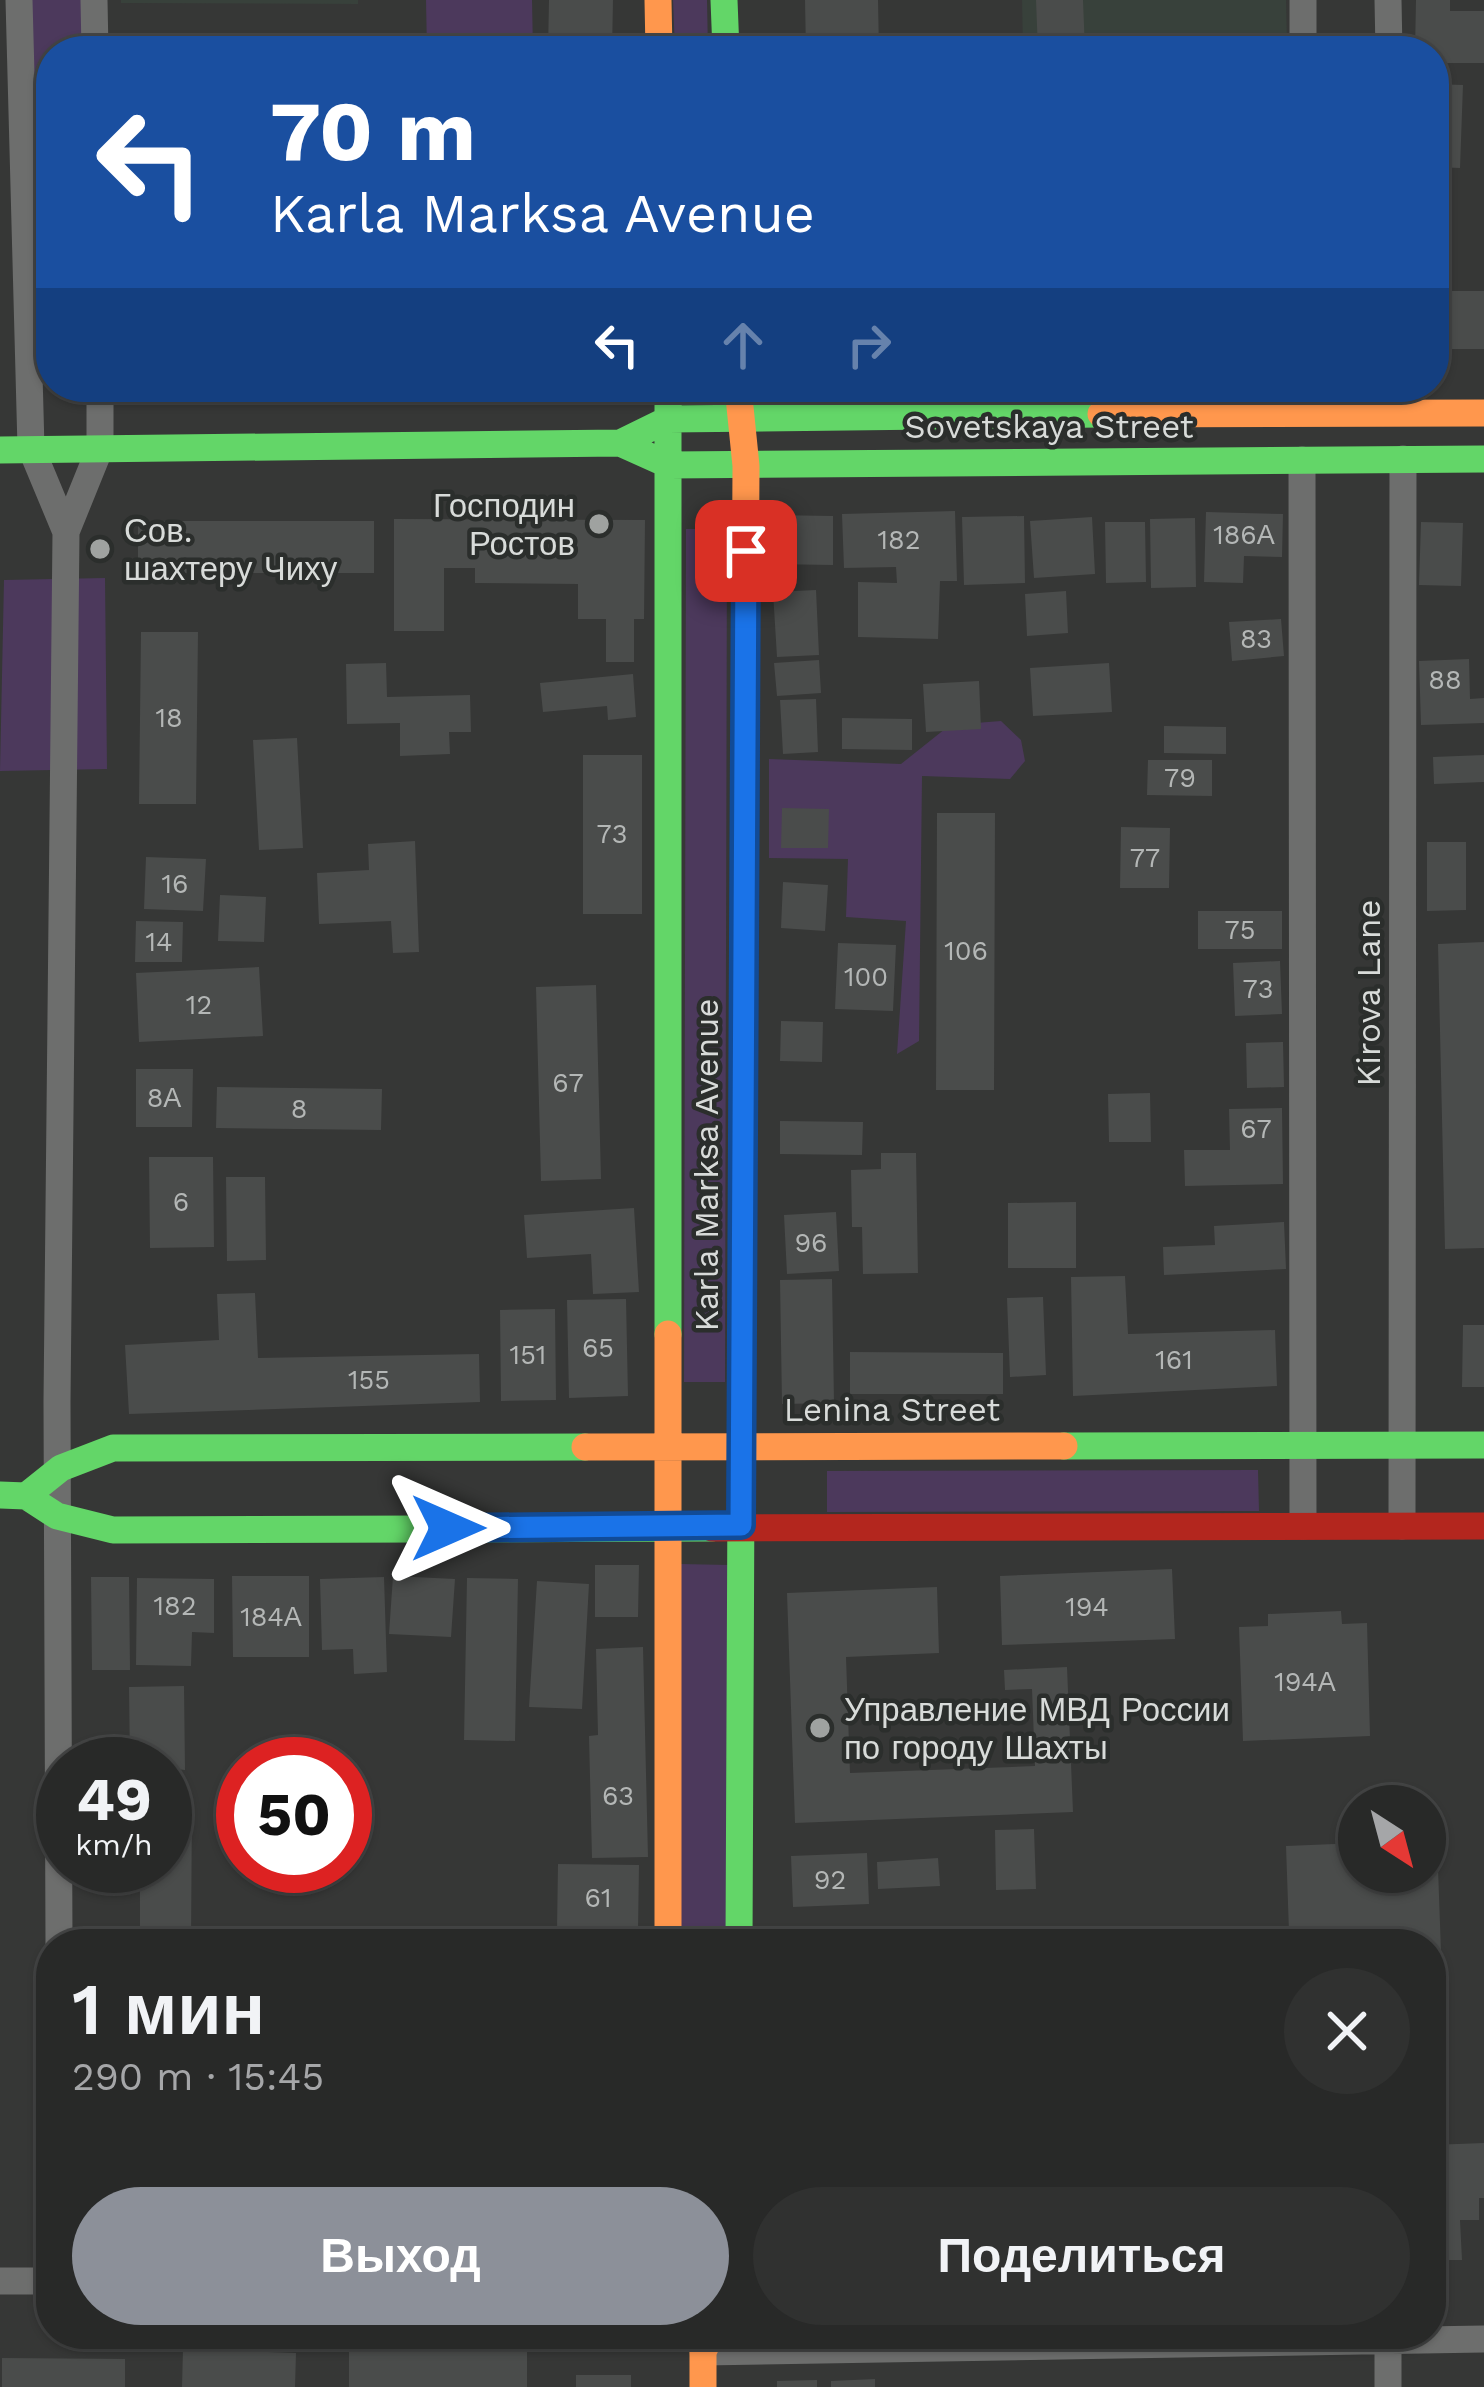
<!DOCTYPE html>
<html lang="ru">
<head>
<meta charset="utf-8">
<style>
  body { margin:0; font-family:"Work Sans",sans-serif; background:#303130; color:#f1f3f6; height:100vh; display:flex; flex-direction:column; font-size:45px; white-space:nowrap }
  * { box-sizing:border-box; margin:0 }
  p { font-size:39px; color:#a5a6a8 }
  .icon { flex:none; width:66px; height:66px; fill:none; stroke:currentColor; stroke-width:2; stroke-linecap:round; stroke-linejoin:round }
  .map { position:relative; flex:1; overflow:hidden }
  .sheet { position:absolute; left:36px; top:1929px; width:1410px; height:420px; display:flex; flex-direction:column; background:#282928; border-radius:48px; box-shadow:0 3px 9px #0004,0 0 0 3px #444545 }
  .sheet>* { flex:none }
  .top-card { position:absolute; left:36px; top:36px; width:1413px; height:366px; border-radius:48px; box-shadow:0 3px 9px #0004,0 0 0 3px #444545; background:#1a4fa0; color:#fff; overflow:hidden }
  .needle { width:78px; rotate:144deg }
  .controls { position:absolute; left:1338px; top:1785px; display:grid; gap:24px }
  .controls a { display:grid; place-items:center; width:108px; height:108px; border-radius:50%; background:#282928; box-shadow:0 3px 9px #0004,0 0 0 3px #444545; font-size:60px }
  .speed { position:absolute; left:36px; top:1737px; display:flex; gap:24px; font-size:60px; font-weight:700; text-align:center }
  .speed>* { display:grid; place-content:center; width:156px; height:156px; border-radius:50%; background:#282928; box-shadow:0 3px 9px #0004,0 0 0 3px #444545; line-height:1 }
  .speed small { font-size:30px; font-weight:400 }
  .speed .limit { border:18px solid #d22; background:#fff; color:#111 }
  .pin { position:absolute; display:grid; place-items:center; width:102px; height:102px; color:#fff; margin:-51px; border-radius:24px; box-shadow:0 6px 18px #0006 }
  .me { position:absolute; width:132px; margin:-66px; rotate:90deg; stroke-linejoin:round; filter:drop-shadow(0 0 9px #0008) }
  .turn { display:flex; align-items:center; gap:42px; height:252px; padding:0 36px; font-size:54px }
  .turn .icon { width:156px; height:156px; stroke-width:2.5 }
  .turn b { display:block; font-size:84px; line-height:102px }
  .lanes { display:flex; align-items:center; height:114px; padding:0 36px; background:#0003; justify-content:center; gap:60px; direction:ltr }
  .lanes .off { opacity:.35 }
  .round { display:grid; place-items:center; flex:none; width:126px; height:126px; border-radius:63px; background:#303130 }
  .head { display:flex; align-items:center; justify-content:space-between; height:204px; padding:0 36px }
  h1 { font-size:72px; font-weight:600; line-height:90px }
  .action { display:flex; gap:24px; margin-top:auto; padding:24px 36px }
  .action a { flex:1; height:138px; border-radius:72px; background:#8c9099; color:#fff; font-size:48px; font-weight:600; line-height:138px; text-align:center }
  .action a+a { background:#303130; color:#f1f3f6 }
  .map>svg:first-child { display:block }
</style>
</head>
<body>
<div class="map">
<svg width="1484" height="2387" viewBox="0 0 1484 2387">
  <rect width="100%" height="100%" fill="#363736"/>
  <path fill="#38413b" d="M121,0H358V4L121,3Z
    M1022,0H1286L1287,42L1101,40V51H1023Z"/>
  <path fill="#4c395c" d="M27,0H82L84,51H51V360L34,361Z
    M426,0H532L533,51H427Z
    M673,0H707L708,51H675Z
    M686,529H727L725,1382H684Z
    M105,578L107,769L0,771L4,580Z
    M1001,721L1021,740L1025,761L1010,779L922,776L919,1041L897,1054L906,921L846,917L848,859L769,858V759L901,764L950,725Z
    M1258,1470L1259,1511L827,1512V1471Z
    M680,1564L729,1565L728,1944H676Z"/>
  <path fill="#4a4c4b" d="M549,0H613L612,51H548Z
    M805,0H878L879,51H806Z
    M1036,0H1083L1085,51H1038Z
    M1416,0H1450V11H1484V63H1434V51H1415Z
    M1434,84L1463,85L1460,168L1434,167Z
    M1434,291H1484V349H1434Z
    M955,511L957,581H940L938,639L858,637V582L897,583L896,567L844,568L842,514Z
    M1206,512L1283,514L1282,557L1244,556L1243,583L1204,582Z
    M770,515L833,516V565L769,564Z
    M1024,516L1025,583L964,585L962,517Z
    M1092,517L1095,574L1034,578L1030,521Z
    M1195,518L1196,587L1151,588L1150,519Z
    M394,519L645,520L644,619H634V662H606V619H578V584L475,583V568H444V631H394Z
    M138,521H374V573H138Z
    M1105,522H1145L1146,582L1106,583Z
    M1421,522L1463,523L1461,586L1419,585Z
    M816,590L819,655L777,657L773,592Z
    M1066,591L1068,633L1027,636L1025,594Z
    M1281,619L1284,656L1232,661L1229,622Z
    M141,632H198L196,804H139Z
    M1469,659L1470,699L1484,698V723L1421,725L1419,661Z
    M819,660L821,693L777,696L774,663Z
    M386,663L387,697L470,695L471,732H449L450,754L400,756V723L347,724L346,664Z
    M1109,663L1112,712L1033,716L1030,668Z
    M633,674L636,717L608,720L607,706L543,712L540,683Z
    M979,681L981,729L926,732L923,684Z
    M816,699L818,752L783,754L780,700Z
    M842,718L912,719V750L842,749Z
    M1164,726L1226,727V754L1164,753Z
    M297,738L303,848L259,850L253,740Z
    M583,755H642V914H583Z
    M1484,755V782L1434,784L1433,757Z
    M1148,760H1212V796L1147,795Z
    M782,808L829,809L828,848H781Z
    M937,813H995L994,1090H936Z
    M1121,827L1170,828L1169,888H1120Z
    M415,841L419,952L393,953L391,921L319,924L317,873L369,870L368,844Z
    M1427,842H1466V910L1427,911Z
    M146,857L206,859L203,911L144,909Z
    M783,882L828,885L825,931L781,928Z
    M220,895L266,897L264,942L218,941Z
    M1198,911H1282V949H1198Z
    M136,921L183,922L182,962H135Z
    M1484,942V1248L1445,1249L1438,944Z
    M838,943L896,945L893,1011L835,1009Z
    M1280,961L1282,1014L1235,1016L1233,963Z
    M259,967L263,1036L139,1042L136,973Z
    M596,985L601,1179L541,1181L536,987Z
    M781,1021L823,1022L822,1062L780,1061Z
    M1283,1042L1284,1087L1247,1088L1246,1043Z
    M136,1069H193L192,1127H136Z
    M217,1087L382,1089L381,1130L216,1128Z
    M1150,1093L1151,1142H1109L1108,1094Z
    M1282,1108L1283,1184L1185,1186L1184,1150H1230L1229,1109Z
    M780,1121L863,1122L862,1155L780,1154Z
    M881,1153H916L918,1273L863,1274L862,1227H852L851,1170L881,1169Z
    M149,1157H213L214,1247L150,1248Z
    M226,1177H265L266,1260L227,1261Z
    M1076,1202V1268H1008V1203Z
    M634,1208L639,1292L593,1294L591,1254L527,1258L524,1215Z
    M836,1212L839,1271L787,1274L784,1215Z
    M1284,1222L1286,1269L1164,1275L1163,1247L1215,1245L1214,1226Z
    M1125,1276L1128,1334L1275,1330L1277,1386L1073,1396L1071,1277Z
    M832,1279L834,1403L782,1404L780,1280Z
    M255,1293L258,1358L479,1354L480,1402L129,1414L125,1345L219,1340L217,1294Z
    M1043,1297L1046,1375L1010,1377L1007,1298Z
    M626,1299L628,1396L569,1398L567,1300Z
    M555,1309L556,1400L501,1401L500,1310Z
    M1463,1325H1484V1387H1462Z
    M850,1352L1003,1353V1394H850Z
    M595,1565H639L638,1617H595Z
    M1172,1569L1175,1639L1002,1645L1000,1576Z
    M232,1576H309V1657H233Z
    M393,1576L455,1579L451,1637L389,1634Z
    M91,1577H129L130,1670H92Z
    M384,1577L387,1672L354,1674L353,1649L322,1650L320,1579Z
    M137,1578L214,1579V1633L192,1632L191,1666L136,1665Z
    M467,1578L518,1579L515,1741L464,1740Z
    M537,1581L589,1584L582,1709L529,1707Z
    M937,1587L939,1653L846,1657L850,1773L1035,1766L1032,1689L1005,1690L1004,1670L1067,1667L1073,1812L795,1823L787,1593Z
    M1341,1611L1342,1624L1367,1623L1370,1736L1243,1741L1239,1627L1268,1626V1614Z
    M643,1647L648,1857L592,1858L589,1736L598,1735L596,1649Z
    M184,1686L185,1770L130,1764L129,1687Z
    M165,1800H192L191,1944H140V1866H165Z
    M1034,1829L1036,1889L996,1890L995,1830Z
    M1425,1840H1437L1442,1980L1431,1981V1944H1093V1939L1289,1932L1286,1846L1359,1843V1872H1425Z
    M867,1853L869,1904L793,1907L791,1856Z
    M938,1858L940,1886L878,1889L877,1862Z
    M558,1864L639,1865L638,1931L557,1930Z
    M1024,1928V1944H787V1933Z
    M1484,2143V2198H1479V2220H1460L1462,2260H1431V2145Z
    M349,2338H527V2387H349Z
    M183,2349L296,2353L295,2387H182Z
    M2,2358L125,2359V2387H2Z
    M576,2375H631V2387H576Z
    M875,2379V2387H831V2381Z
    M817,2380V2387H777V2381Z"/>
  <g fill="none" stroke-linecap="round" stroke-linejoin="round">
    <path stroke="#6d6e6d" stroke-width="27" d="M19,0L31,448L66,532
      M94,0L95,51
      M1303,0V51
      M1388,0L1389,51
      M1302,460L1303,1526
      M1402,1526L1403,459
      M59,1944L57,1402L66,532L100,448V387
      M0,2281H51
      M703,2352L1484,2339
      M1388,2387V2343"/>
    <path stroke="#63d668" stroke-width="27" d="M724,0L726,51
      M668,387V1334
      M620,443L669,465L1484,459
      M0,450L620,443L669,419L1101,414
      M1064,1446L1484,1445
      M0,1495L26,1496L57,1516L113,1530L712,1528
      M26,1496L61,1468L113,1448L585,1447
      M739,1944L743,1031"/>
    <path stroke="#ff974d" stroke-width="27" d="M658,0L659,51
      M738,387L746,466L743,1031
      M1101,414L1484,413
      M668,1334V1944
      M585,1447L1064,1446
      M703,2387V2352L711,2334"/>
    <path stroke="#b3261e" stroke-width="27" d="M712,1528L1484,1526"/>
  </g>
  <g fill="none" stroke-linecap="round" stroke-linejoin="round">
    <g stroke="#114b97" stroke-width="30">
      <path id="route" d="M448,1528L741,1525L746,551"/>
    </g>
    <use href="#route" stroke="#1a73e8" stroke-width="21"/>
  </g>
  <g fill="#9fa2a0" stroke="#2b2e2c" stroke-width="4.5">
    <circle cx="599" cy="524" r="12"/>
    <circle cx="100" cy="549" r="12"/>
    <circle cx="820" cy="1728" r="12"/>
  </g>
  <g text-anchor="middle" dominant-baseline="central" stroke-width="9" stroke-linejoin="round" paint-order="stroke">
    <g font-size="27" fill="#b4b7b6">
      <text x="1244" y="535">186А</text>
      <text x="899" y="540">182</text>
      <text x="1256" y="639">83</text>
      <text x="1445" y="680">88</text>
      <text x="169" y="718">18</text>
      <text x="1180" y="778">79</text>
      <text x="612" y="834">73</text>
      <text x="1145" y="858">77</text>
      <text x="175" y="884">16</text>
      <text x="1240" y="930">75</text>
      <text x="159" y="942">14</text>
      <text x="966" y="951">106</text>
      <text x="866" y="977">100</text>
      <text x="1258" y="989">73</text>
      <text x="199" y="1005">12</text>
      <text x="568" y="1083">67</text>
      <text x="164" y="1098">8А</text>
      <text x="299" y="1109">8</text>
      <text x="1256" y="1129">67</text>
      <text x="181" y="1202">6</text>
      <text x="811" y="1243">96</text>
      <text x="598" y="1348">65</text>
      <text x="528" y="1355">151</text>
      <text x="1174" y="1360">161</text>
      <text x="369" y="1380">155</text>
      <text x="175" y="1606">182</text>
      <text x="1087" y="1607">194</text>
      <text x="271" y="1617">184А</text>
      <text x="1305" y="1682">194А</text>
      <text x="618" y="1796">63</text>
      <text x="830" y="1880">92</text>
      <text x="598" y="1898">61</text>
    </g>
    <g font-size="33" fill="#d8dbd9" stroke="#2b2e2c">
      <text x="1049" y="426">Sovetskaya Street</text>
      <text transform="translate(1368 993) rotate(-90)">Kirova Lane</text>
      <text transform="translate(706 1165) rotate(-90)">Karla Marksa Avenue</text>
      <text x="892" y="1409">Lenina Street</text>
    </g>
    <g font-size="33" fill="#d8dbd9" stroke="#2b2e2c" text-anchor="start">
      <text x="575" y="505" text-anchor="end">Господин<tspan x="575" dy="38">Ростов</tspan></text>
      <text x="124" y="530">Сов.<tspan x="124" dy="38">шахтеру Чиху</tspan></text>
      <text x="844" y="1709">Управление МВД России<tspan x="844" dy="38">по городу Шахты</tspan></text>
    </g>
  </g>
</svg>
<div class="controls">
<a><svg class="needle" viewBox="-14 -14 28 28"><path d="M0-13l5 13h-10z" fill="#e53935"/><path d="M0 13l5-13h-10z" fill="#a5a6a8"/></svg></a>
</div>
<div class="speed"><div>49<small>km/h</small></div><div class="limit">50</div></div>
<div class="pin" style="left:746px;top:551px;background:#d93025"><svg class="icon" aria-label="arrive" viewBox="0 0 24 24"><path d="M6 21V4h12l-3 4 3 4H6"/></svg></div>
<svg class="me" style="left:448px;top:1528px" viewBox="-20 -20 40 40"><path d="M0-17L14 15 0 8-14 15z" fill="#1a73e8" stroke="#fff" stroke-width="4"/></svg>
<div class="top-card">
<div class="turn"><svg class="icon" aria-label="left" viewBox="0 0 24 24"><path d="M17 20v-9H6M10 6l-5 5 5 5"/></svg><div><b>70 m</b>Karla Marksa Avenue</div></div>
<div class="lanes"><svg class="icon" aria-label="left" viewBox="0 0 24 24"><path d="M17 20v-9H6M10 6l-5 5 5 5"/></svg><svg class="icon off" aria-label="ahead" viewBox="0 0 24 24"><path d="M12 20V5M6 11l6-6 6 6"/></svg><svg class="icon off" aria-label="right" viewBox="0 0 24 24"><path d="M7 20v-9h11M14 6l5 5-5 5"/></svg></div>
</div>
<section class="sheet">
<div class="head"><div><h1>1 мин</h1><p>290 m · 15:45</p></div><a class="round"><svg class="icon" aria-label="close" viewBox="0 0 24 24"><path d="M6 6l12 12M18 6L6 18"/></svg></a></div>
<div class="action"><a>Выход</a><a>Поделиться</a></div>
</section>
</div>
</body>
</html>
